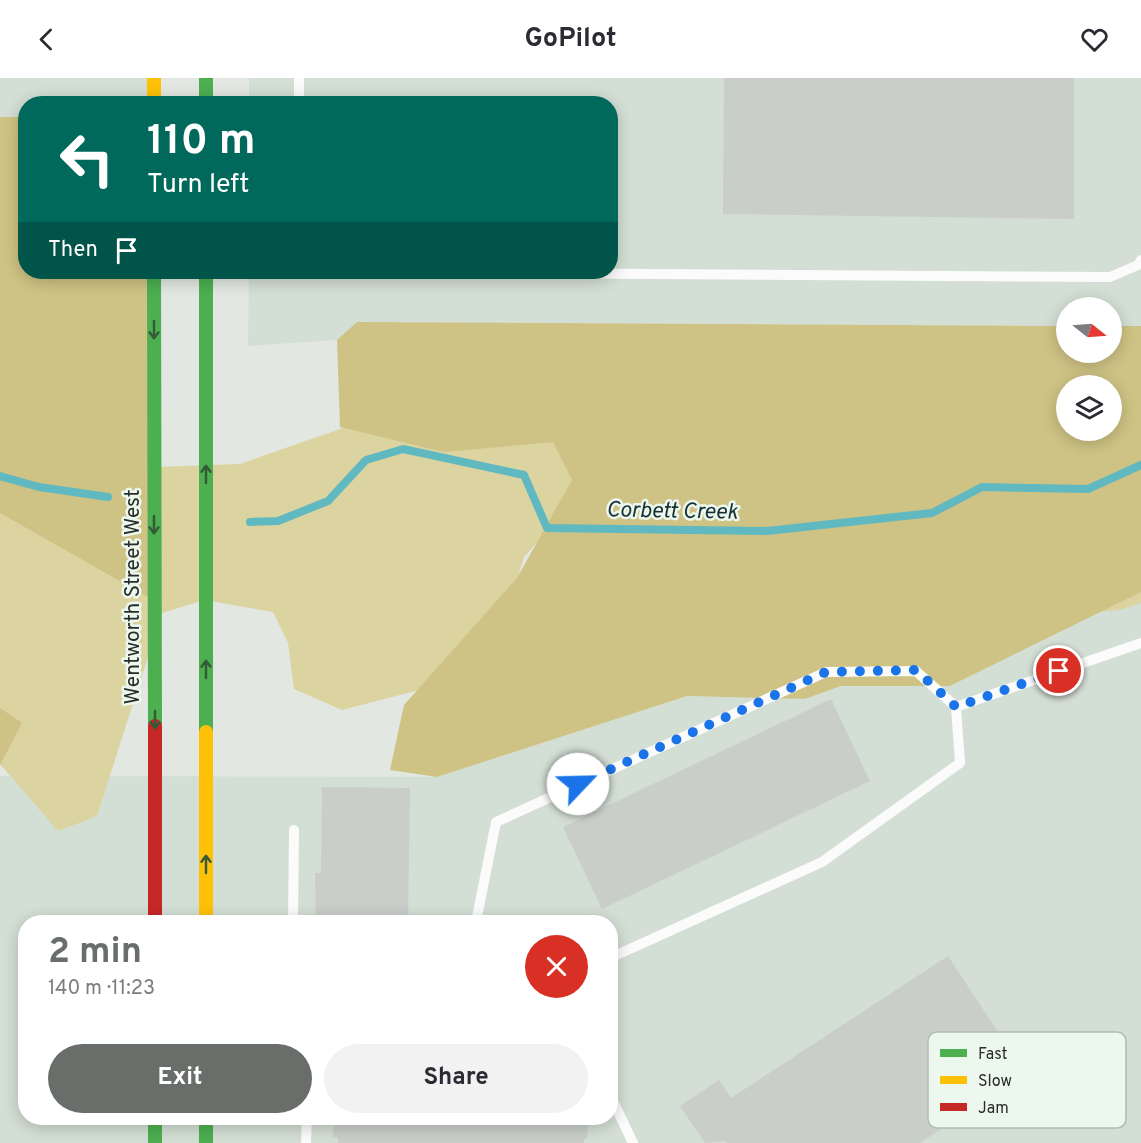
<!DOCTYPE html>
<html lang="en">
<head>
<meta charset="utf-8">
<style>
  body { margin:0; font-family:Overpass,sans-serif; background:#f2f2f3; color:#2b2b33; height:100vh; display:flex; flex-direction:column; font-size:22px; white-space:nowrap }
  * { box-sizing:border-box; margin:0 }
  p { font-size:20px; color:#7c7c81 }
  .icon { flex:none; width:33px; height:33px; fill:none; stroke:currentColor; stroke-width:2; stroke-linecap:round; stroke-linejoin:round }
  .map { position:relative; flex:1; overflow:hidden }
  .side { position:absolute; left:18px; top:837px; width:600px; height:210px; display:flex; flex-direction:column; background:#fff; border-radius:24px; box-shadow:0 3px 15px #0003 }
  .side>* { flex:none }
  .hud { position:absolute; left:18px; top:18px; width:600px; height:183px; border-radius:24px; box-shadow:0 3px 15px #0003; background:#00695c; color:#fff; overflow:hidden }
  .needle { width:39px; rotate:107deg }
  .controls { position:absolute; left:1056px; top:219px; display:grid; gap:12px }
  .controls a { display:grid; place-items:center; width:66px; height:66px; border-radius:50%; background:#fff; box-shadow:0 3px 15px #0003; font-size:30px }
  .pin { position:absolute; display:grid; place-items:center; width:51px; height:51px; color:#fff; margin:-26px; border:3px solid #fff; border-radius:50%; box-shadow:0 2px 6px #0007 }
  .me { position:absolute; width:66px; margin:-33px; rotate:66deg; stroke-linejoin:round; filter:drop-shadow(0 0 4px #0008) }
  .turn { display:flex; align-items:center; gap:21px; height:126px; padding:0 30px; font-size:27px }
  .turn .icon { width:78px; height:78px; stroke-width:2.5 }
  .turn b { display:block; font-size:42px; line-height:51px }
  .then { display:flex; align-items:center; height:57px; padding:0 30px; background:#0003; gap:12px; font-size:22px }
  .round { display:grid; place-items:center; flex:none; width:63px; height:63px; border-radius:32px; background:#f2f2f3 }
  .headline { display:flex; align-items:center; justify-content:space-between; height:102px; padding:0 30px }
  h1 { font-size:36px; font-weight:700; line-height:45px; color:#6a6e6a }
  .button { display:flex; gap:12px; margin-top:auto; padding:12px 30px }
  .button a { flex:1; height:69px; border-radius:36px; background:#6a6e6a; color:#fff; font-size:24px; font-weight:700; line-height:69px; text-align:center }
  .button a+a { background:#f2f2f3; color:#2b2b33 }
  header { display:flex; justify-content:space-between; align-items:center; height:78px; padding:0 30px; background:#fff; font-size:27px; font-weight:700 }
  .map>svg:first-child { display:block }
</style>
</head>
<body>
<header><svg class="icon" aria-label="back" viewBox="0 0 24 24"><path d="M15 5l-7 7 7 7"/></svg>GoPilot<svg class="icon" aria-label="heart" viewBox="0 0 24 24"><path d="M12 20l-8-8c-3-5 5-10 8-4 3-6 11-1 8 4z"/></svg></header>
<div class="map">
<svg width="1141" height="1065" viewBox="0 0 1141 1065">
  <rect width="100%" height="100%" fill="#e2e7e2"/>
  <path fill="#d3ded4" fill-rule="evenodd" d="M0,0H154V25L26,26L25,39H0Z
    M249,0H1141V248H1112V230H1066V248L392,244L337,262L248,268L249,194H610V26L249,25Z
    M1141,514V1065H0V698L437,699L687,618L805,621L841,608H950ZM26,844H610V1040H26Z"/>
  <path fill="#dbd3a0" d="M458,310L981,383L1112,352L1141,327V525L1120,532L904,550L554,446L524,479L489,594L342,632L294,611L288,565L273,534L204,522L162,535L97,738L58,753L0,686V354L127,390L240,386Z"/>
  <path fill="#cec384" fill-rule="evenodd" d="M0,39H25L26,194H154L155,523L0,435Z
    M357,244L1066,248V274H1112V248H1141V514L950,608H841L805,621L687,618L437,699L390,692L404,627L517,500L572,402L553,364L444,374L340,349L337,262ZM1066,308H1112V352H1066Z
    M0,630L22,645L0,687Z"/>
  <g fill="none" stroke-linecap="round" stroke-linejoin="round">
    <path stroke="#60b8c0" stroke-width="8" d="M0,398L39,409L108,419
      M250,444L278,443L328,423L366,382L403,371L524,397L547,450L767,453L932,435L982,409L1088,411L1141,387"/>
  </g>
  <path fill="#c9cecb" d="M724,0H1074V141L723,136Z
    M831,621L870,703L602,831L563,749Z
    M322,709L410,710L408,844H316L315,795H321Z
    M948,878L1025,995L920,1065H727L725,1063L705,1065L680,1028L719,1002L731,1020Z
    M334,1040H588L587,1061H584V1065H338V1059H333Z"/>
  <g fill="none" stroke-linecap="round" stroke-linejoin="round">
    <path stroke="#fbfbfb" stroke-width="10" d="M299,26V0
      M354,194L1110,199L1138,187L1141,182
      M956,629L1141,565
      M293,844L294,752
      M476,844L496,744L826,594L916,593L956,629L960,685L822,784L610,880
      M610,1017L633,1065
      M306,1065L307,1040"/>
    <path stroke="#4caf50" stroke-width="14" d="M206,0V26
      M154,194L155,648
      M206,194V654
      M155,1040V1065
      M206,1040V1065"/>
    <path stroke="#ffc107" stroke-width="14" d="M154,0V26
      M206,654V844"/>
    <path stroke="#c62828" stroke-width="14" d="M155,648V844"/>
  </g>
  <defs><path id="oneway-shaft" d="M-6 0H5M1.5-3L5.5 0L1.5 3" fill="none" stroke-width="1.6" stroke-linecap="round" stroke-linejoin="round" transform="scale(1.5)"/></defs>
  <g stroke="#355a37">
    <use href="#oneway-shaft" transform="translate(154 252) rotate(90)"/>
    <use href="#oneway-shaft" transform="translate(206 396) rotate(-90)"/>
    <use href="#oneway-shaft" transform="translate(154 447) rotate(90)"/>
    <use href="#oneway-shaft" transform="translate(206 591) rotate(-90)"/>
    <use href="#oneway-shaft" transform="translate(155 642) rotate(90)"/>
    <use href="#oneway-shaft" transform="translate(206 786) rotate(-90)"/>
  </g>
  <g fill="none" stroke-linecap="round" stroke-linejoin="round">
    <path stroke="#1a73e8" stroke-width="10" stroke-dasharray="0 18" d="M578,706L826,594L916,592L956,629L1059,593"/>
  </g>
  <g text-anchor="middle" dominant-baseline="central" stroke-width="5" stroke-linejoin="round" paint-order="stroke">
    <g font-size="21" fill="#292d2a" stroke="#ecf7ee">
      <text transform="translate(133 519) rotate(-90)">Wentworth Street West</text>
    </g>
    <g font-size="22" font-style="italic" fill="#173033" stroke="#ecf7ee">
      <text transform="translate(672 434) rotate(1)">Corbett Creek</text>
    </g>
  </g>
  <rect x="928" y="954" width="198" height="96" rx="9" fill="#ecf7ee" stroke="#b2bab3" stroke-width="1.5"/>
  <rect x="940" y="971" width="27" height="8" fill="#4caf50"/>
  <rect x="940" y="998" width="27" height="8" fill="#ffc107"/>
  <rect x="940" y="1025" width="27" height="8" fill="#c62828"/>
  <g font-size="16" fill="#292d2a">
    <text x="978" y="981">Fast</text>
    <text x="978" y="1008">Slow</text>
    <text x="978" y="1035">Jam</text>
  </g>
</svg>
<div class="controls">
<a><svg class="needle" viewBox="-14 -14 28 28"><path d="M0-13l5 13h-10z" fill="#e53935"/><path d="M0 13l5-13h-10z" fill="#7c7c81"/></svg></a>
<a><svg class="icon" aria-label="layers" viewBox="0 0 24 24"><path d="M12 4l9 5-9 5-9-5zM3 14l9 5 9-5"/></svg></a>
</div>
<div class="pin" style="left:1059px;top:593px;background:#d93025"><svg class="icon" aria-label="arrive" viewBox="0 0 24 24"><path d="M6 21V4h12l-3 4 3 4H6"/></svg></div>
<svg class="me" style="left:578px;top:706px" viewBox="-20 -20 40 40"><circle r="19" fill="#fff"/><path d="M0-13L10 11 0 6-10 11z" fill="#1a73e8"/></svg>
<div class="hud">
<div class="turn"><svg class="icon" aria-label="left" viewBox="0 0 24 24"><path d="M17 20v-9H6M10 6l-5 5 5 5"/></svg><div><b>110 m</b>Turn left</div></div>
<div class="then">Then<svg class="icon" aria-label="arrive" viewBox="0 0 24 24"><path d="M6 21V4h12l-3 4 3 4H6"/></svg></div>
</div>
<section class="side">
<div class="headline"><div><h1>2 min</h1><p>140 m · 11:23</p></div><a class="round" style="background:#d93025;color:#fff"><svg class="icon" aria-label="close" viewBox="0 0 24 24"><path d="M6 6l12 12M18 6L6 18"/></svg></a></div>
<div class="button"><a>Exit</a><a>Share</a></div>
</section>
</div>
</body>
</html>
